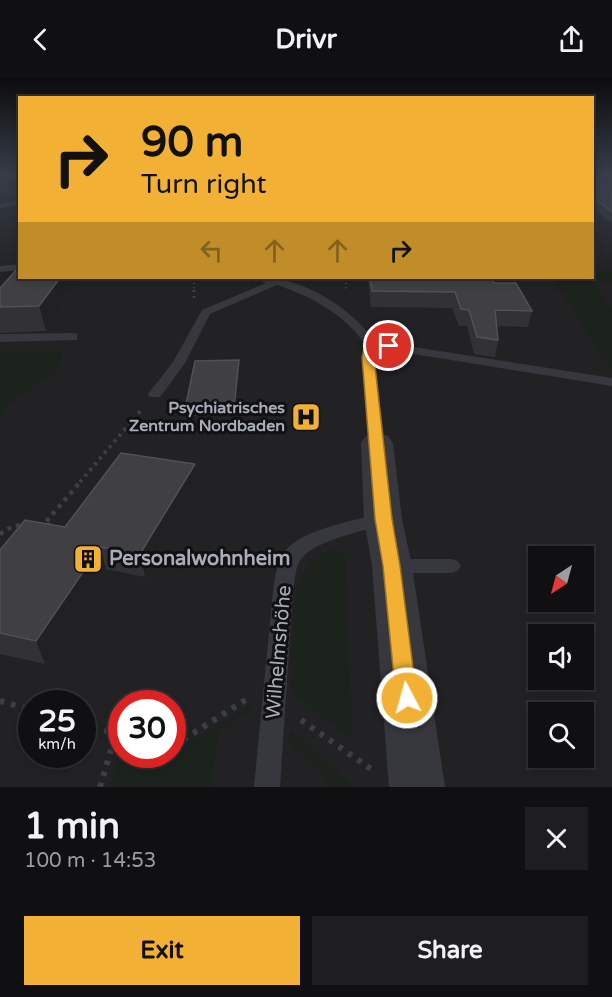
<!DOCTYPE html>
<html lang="en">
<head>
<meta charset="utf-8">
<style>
  body { margin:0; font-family:"Varela Round",sans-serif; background:#1e1e20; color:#f1f3f6; height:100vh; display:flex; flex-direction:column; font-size:22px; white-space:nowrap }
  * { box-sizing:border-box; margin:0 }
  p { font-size:20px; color:#9c9d9f }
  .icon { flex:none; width:33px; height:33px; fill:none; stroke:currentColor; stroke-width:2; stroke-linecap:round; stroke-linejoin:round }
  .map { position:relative; height:709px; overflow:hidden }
  .side { display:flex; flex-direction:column; background:#101012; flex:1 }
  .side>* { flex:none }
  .banner { position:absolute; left:18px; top:18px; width:576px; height:183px; border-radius:0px; box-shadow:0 3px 9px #0003,0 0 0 2px #303032; background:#f2b134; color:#111; overflow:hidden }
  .needle { width:39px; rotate:216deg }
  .controls { position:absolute; left:528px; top:468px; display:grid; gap:12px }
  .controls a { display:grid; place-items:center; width:66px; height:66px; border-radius:0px; background:#101012; box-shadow:0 3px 9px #0003,0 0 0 2px #303032; font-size:30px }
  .speed { position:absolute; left:18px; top:612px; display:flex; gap:12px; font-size:30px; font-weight:700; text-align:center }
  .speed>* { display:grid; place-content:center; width:78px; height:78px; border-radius:50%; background:#101012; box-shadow:0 3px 9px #0003,0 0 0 2px #303032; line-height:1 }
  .speed small { font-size:15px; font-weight:400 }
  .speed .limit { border:9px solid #d22; background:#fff; color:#111 }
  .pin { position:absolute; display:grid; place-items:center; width:51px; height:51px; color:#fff; margin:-26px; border:3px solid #fff; border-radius:50%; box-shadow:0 2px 6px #0007 }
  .me { position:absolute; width:66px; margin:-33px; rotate:354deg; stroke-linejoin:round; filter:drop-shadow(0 0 4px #0008) }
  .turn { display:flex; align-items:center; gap:21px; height:126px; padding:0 24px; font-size:27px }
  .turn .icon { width:78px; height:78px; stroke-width:2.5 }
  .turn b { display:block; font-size:42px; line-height:51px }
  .lanes { display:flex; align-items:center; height:57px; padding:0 24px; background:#0003; justify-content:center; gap:30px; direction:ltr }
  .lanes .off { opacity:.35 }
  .round { display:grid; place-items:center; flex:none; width:63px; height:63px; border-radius:0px; background:#1e1e20 }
  .headline { display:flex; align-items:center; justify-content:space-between; height:102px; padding:0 24px }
  h1 { font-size:36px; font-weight:700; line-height:45px }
  .button { display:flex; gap:12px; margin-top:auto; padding:12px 24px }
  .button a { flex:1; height:69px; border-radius:0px; background:#f2b134; color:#111; font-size:24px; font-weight:700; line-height:69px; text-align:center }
  .button a+a { background:#1e1e20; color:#f1f3f6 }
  header { display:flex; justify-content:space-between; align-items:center; height:78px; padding:0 24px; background:#101012; font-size:27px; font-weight:700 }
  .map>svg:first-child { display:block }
</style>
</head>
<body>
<header><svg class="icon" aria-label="back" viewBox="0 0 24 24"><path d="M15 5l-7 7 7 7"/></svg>Drivr<svg class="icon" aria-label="share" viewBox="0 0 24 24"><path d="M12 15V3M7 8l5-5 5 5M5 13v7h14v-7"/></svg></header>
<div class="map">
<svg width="612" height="709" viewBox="0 0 612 709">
  <rect width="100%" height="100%" fill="#161618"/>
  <path fill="#222225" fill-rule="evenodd" d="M0,95H19L20,200H592L593,95H612V709H0ZM538,478H584V524H538ZM538,556H584V602H538ZM32,626H82V676H32ZM122,626H172V676H122ZM538,634H584V680H538Z"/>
  <path fill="#1c231d" d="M593,193H612V205L591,204L612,231V293L552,200H592Z
    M63,273L57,292L7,327L0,337V274Z
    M330,472H337L345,476L352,661L291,615C292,586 289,519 302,496C309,485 319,478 330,472Z
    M254,624L253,630L219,654L210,709H110L121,664L122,676H172Z
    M291,651L354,709H327V701L289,665Z"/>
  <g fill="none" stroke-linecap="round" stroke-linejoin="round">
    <path stroke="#3d3f44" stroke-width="2" stroke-dasharray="1.5 3" stroke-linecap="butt" d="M592,167L595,170H592
      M194,200V214
      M346,200V213
      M328,201L345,202"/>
    <path stroke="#3d3f44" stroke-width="3" stroke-dasharray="2 4" stroke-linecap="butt" d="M194,212V220"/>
    <path stroke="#3d3f44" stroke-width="4" stroke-dasharray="3 4.5" stroke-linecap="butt" d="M80,404L143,330"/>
    <path stroke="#3d3f44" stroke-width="4.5" stroke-dasharray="4 5" stroke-linecap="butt" d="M51,448L45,445L81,403
      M0,456L13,448L27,446"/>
    <path stroke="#3d3f44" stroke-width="6" stroke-dasharray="4.5 7" stroke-linecap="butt" d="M0,623L32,632
      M301,642L371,691
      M82,646L122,657
      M172,663L184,661L247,621
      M100,709L116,655"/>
    <path fill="#37383d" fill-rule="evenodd" d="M20,122V126L0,130V126Z
      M20,186V192L0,194V188Z
      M252,200C297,195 349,228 375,263L612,300V308L376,270L374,279L385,365L382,368H372L369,365L362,279L365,266C344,236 311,218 277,207L210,236L185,285L160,319H150L148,316L173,284L202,232L266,205Z
      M73,255L77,256V262L0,264V256Z
      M383,435L389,437L392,441L389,445C366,453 316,461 301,481C295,489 295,503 293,513L280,709H254L273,513C275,499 277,484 286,472C303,451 357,442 383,435Z
      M392,481H451L458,483L461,488L458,493L451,495H392L385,493L382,488L385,483Z"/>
    <path fill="#37383d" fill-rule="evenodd" d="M377,355L388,358L393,365L402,441L412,488L445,709H389L372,488L364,441L361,365L366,358Z"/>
  </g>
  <path fill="#323236" d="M0,95H20V107H17L9,113H0Z
    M592,96L612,98V146L592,129Z
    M81,200L46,253L0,255V210Z
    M368,200H491L494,205L532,233L528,249L497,248L498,262L495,279L474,276L467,248H459L452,230L371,229Z
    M239,282V289L234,338H186L185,331Z
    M197,407L145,499L106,491L45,586L0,576V472L65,449Z"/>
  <path fill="#212124" d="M5,95H14L17,107L9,113L4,96Z
    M60,200H81L46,253L39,228Z
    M239,282V289L234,338V330Z
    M195,386L197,407L145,499L140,476Z
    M100,469L106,491L45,586L36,563Z"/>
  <path fill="#3f3f44" stroke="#4f5156" stroke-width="1.5" d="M592,96H609L612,98V134L592,118Z
    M20,188V200H60L39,228L0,229V210Z
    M370,200H491L494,205H516L532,233L495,232L498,262L477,259L469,232L461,231L455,214L372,213Z
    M239,282L234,330L185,331L195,283Z
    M121,375L195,386L140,476L100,469L36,563L0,555V472L25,442L65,449Z"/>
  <linearGradient id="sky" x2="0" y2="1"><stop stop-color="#0c0c0d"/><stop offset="0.49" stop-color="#363c48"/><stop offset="1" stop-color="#363c48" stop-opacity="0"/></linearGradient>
  <rect width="612" height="194" fill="url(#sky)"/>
  <path fill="#f2b134" stroke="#9d7322" stroke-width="1.5" d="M371,263L389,265L395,268L389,272L376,270L374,279L392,441L400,488L417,620L414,628L407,630L399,628L396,620L383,488L375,441L362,279L365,266Z"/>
  <defs>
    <g id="hospital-square" transform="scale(1.5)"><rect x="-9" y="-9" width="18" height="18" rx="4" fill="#f2b134" stroke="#111113"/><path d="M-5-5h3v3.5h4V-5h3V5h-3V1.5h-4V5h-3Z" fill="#111"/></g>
    <g id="building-square" transform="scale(1.5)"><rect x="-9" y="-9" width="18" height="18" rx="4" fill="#f2b134" stroke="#111113"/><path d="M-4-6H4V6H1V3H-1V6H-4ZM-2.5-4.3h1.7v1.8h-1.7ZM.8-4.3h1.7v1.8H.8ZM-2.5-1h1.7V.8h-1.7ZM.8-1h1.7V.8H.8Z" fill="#111"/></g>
  </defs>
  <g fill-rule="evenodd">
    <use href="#hospital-square" x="306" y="339"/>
    <use href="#building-square" x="88" y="481"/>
  </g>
  <g text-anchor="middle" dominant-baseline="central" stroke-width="6" stroke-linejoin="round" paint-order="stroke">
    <g font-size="16" font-weight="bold" fill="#a8adb8" stroke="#111113" text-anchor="end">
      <text x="285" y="330">Psychiatrisches<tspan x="285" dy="18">Zentrum Nordbaden</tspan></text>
    </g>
    <g font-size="20" font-weight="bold" fill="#a8adb8" stroke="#111113" text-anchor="start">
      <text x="109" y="481">Personalwohnheim</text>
    </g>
    <g font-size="20" fill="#a8adb8" stroke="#111113">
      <text transform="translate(279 574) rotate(-85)">Wilhelmshöhe</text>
    </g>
  </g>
</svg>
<div class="controls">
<a><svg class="needle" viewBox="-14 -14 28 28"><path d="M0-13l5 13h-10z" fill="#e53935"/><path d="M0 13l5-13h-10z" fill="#9c9d9f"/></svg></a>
<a><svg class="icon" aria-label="sound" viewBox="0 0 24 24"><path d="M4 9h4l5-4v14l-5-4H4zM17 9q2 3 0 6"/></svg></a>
<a><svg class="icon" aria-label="search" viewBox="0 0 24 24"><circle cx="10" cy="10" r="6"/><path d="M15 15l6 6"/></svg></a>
</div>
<div class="speed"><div>25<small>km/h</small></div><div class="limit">30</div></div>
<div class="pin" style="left:389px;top:268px;background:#d93025"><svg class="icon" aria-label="arrive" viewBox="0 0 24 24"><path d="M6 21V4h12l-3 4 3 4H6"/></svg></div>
<svg class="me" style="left:407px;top:620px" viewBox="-20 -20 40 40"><circle r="17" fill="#f2b134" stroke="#fff" stroke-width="3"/><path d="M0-11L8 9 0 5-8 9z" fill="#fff"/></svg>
<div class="banner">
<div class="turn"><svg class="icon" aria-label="right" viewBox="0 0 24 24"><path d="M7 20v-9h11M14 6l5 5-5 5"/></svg><div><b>90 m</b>Turn right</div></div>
<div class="lanes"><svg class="icon off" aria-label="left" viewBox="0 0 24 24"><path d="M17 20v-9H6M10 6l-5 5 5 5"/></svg><svg class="icon off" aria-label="ahead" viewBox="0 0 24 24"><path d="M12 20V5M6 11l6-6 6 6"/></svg><svg class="icon off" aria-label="ahead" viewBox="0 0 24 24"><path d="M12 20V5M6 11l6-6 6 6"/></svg><svg class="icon" aria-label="right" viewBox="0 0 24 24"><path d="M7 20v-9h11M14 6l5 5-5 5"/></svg></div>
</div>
</div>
<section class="side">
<div class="headline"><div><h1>1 min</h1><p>100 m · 14:53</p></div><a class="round"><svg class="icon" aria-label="close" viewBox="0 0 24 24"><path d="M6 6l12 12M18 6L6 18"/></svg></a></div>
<div class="button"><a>Exit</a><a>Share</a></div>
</section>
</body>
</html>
